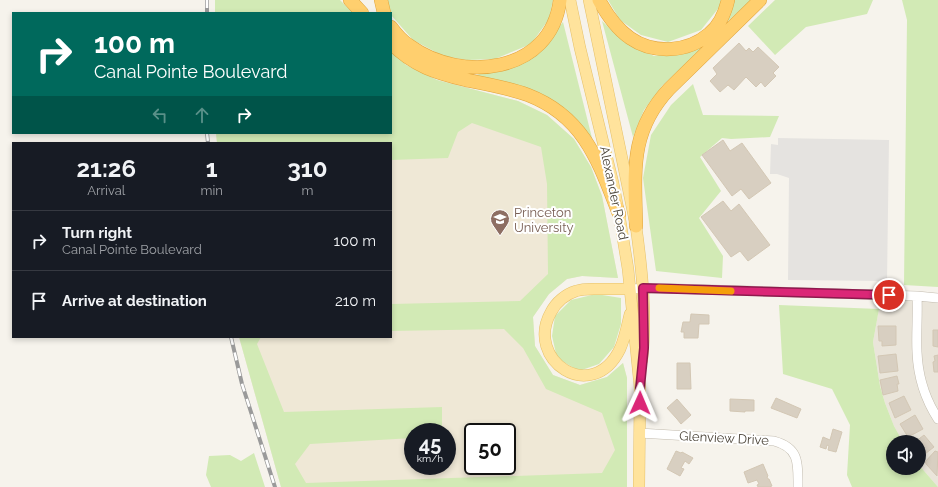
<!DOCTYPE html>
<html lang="en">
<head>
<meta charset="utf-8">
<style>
  body { margin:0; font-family:Raleway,sans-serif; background:#242831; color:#f1f3f6; height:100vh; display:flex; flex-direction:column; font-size:15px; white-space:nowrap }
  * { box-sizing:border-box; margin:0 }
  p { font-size:13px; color:#9ea1a6 }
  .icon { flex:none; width:22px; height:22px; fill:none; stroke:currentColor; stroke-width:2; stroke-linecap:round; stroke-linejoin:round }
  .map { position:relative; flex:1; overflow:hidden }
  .sheet { position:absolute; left:12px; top:142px; width:380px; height:196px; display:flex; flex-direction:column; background:#171b24; border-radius:0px; box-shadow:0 2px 6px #0003 }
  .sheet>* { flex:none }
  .hud { position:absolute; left:12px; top:12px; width:380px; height:122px; border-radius:0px; box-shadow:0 2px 6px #0003; background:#00695c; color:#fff; overflow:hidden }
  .tools { position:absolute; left:886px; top:435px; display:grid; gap:8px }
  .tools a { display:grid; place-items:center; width:40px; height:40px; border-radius:50%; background:#171b24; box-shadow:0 2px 6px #0003; font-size:20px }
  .speed { position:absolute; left:404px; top:423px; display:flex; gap:8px; font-size:20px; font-weight:700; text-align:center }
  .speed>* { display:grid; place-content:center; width:52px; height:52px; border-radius:50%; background:#171b24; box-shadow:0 2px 6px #0003; line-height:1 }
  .speed small { font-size:10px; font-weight:400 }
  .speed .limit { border:2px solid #111; border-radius:6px; background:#fff; color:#111 }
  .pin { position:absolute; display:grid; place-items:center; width:34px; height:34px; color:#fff; margin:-17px; border:2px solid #fff; border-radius:50%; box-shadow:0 1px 4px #0007 }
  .me { position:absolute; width:44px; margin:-22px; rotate:1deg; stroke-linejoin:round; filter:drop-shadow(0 0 3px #0008) }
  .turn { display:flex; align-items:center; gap:14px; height:84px; padding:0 16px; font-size:18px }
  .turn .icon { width:52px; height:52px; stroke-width:2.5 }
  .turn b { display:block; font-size:28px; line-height:34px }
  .lanes { display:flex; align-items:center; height:38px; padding:0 16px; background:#0003; justify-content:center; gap:20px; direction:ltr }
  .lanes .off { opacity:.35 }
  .eta { display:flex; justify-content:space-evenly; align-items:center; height:68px; text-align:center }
  .eta b { font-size:24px; font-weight:700; line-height:28px }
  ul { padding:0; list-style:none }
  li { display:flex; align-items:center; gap:12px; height:60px; padding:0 16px; border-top:1px solid #363941 }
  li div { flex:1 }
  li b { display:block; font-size:15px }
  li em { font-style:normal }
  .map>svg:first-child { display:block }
</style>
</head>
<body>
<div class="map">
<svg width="938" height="487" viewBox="0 0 938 487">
  <rect width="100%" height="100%" fill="#f6f3ec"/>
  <path fill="#eae5da" d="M880,295L938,298V487L919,465V442H903L894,426L885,403L880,386L873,342L879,309Z"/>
  <path fill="#efe8d6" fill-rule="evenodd" d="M391,50L406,65L437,80L518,101L547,115L574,139L591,167L602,196L618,278L582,276L567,279L549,294L533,317L535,346L553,375L580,385L607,377L623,363L627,378V487H281L239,337H391V143H217L216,133H391ZM413,432H447V466H413ZM473,432H507V466H473Z"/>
  <path fill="#d2eab5" d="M215,0H340L353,13H215Z
    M388,0H553L549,19L531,44L495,59L467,60L443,56L413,40L391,15V13L389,12Z
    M608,0H721V5L701,30L668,42L641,35L620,20Z
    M731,0H751L726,23Z
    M775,0H873L867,14L806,27L775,55L748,26Z
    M902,0H938V287L904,285L907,20Z
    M602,21L624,42L654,56L704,46L662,86L644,110L633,137Z
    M563,22L593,142L543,96L474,76L536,54Z
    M391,50L406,65L437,80L518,101L547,115L574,139L591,167L602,196L618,278L582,276L567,279L549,294L533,317L535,346L553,375L580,385L607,377L623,363L627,378V487H281L239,337H261L257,344L284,412L442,407V432H413V438L310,444L295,464L306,483L602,473L615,450L602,413L546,389L523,348L504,329L391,331V304L520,301L548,274L547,184L541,147L472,123L458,132L448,158L391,160V143H217L216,133H391Z
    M693,84L703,115L779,116L770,137L731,139L722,138L700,157L721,191L699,218L723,256L722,278L656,271L643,178L651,135L671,105Z
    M596,294L621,298V324L614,347L599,364L579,371L557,358L552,336L555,316L571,300Z
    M779,305L879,309L873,342L880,386L885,403L894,426L903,442H893V468H919V465L938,487H852L847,475L850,425L832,389L783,374Z
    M254,453L265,487H211L206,475L209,456L230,455L241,461Z"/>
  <path fill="#e5e3e0" d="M778,138L889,140L887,281L788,280L789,178L777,174H770L771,144L778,145Z"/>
  <path fill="#d8cfc1" stroke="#d3c7b4" d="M739,43L746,51L749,48L753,52L758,47L779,67L773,73L776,76L765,87L761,82L756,87L746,77L734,90L728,85L720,92L710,81L717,74L713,68Z
    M723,140L730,151L742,143L771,183L749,199L741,189L732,196L702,155Z
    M723,201L731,211L739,204L770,245L748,261L740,251L731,257L701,217Z
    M691,314L709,315V324H699L698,338H684V332H681L683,322H690Z
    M878,326H896V345L882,346V341H879Z
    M933,330H938V347L933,346Z
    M896,354L898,371L880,373L878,356Z
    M938,355V372H934L933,362L935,361L934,356Z
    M677,363H690L691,389H677Z
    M897,376L899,384H897L898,391L883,395L880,380Z
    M904,396L911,410L895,418L889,403Z
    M776,398L801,409L797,418L771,408Z
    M677,399L691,415L681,424L677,419L667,408Z
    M730,399L754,400V411H745V412L730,411Z
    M915,415L923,429L908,437L900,424Z
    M833,429L842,432L836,452L828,450L829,446L827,445L826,449L820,447L823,437L830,440Z
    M924,435L934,447L921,457L919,455V442H915Z
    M676,451L681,453L682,452L693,458L689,464L685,461L681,468L684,469L680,476L667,469Z
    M935,451L938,452L937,476L927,465L925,462Z
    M763,464L768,476L767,477L768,479H769L772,486L769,487H758L757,485L759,484L757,480L748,483L744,472Z"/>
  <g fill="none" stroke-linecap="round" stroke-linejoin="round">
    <g stroke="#c2bbae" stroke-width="10">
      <path id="minor" d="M630,289L653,288L917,296L938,298
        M917,296C918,315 916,334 917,352C918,376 925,399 938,419
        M639,433L774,441C800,448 798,464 798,487"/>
    </g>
    <g stroke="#e6c16a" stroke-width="12">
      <path id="major" d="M570,0L580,48L613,183L619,214L628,269L640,388L639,487
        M589,0L636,226C642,270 647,316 642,360
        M630,314C627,326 625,338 620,349C592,406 524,360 551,312C556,302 566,294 576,291C584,288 594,289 603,289C612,289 621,289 630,289"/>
    </g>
    <g stroke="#e0a43c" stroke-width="14">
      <path id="highway" d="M350,0L362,13
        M381,0L384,13
        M599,0C607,15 617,29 630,38C653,54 687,53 709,34C719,26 725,13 728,0
        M391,27C396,34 402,41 410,46C461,83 551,74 560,0
        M391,43C413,66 437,73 466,80C487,84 509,88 528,95C585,117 599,163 619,214
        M636,226C635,172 629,132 669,89L760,0"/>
    </g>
    <use href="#minor" stroke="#fff" stroke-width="9"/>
    <use href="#major" stroke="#ffe39c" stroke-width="11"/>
    <use href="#highway" stroke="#ffcf6e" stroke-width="13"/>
    <g stroke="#9a9a9a" stroke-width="4">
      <path id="rail" d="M207,0V13
        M207,133L208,143
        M231,337L242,384L275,487"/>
    </g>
    <use href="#rail" stroke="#fff" stroke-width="2.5" stroke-dasharray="8" stroke-linecap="butt"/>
  </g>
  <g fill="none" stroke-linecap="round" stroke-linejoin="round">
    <g stroke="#8e194d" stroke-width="10">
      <path id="route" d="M640,403V388L644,348L643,288L889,295"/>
    </g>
    <use href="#route" stroke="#db2777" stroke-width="7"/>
    <path stroke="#f59e0b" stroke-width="7" d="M659,288L731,291"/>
  </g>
  <defs>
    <g id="university-pin" transform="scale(1)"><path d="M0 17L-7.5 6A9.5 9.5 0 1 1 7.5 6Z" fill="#8d6e63" stroke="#fff"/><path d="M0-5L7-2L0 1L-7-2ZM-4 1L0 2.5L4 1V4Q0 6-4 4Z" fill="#fff"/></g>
  </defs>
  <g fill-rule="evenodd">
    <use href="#university-pin" x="500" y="219"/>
  </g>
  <g text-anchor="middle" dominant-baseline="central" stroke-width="4" stroke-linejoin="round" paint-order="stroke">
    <g font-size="13" fill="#4b4439" stroke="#fff">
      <text transform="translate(614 193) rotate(78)">Alexander Road</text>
      <text transform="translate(724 438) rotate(3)">Glenview Drive</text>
    </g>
    <g font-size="13" fill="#785e54" stroke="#fff" text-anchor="start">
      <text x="514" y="212">Princeton<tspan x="514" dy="15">University</tspan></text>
    </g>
  </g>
</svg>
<div class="tools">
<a><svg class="icon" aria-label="sound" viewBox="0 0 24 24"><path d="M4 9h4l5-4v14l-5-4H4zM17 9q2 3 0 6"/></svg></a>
</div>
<div class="speed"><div>45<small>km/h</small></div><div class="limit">50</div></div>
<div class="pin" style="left:889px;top:295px;background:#d93025"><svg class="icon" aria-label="arrive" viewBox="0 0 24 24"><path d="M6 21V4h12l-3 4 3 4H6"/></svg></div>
<svg class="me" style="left:640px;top:403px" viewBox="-20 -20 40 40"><path d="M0-17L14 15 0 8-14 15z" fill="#db2777" stroke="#fff" stroke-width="4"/></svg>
<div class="hud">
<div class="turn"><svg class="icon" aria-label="right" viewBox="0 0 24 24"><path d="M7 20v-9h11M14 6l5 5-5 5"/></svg><div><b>100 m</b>Canal Pointe Boulevard</div></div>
<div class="lanes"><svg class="icon off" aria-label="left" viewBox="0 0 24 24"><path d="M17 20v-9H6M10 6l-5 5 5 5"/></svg><svg class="icon off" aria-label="ahead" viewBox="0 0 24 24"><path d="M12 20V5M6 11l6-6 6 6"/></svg><svg class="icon" aria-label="right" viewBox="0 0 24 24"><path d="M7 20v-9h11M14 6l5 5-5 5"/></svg></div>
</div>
<section class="sheet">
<div class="eta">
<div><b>21:26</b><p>Arrival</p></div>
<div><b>1</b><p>min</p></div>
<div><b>310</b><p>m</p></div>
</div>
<ul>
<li><svg class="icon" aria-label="right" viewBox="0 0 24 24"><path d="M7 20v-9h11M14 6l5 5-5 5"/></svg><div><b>Turn right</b><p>Canal Pointe Boulevard</p></div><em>100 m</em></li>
<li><svg class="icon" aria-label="arrive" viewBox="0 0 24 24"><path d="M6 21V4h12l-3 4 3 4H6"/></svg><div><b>Arrive at destination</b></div><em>210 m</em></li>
</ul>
</section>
</div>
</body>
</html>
